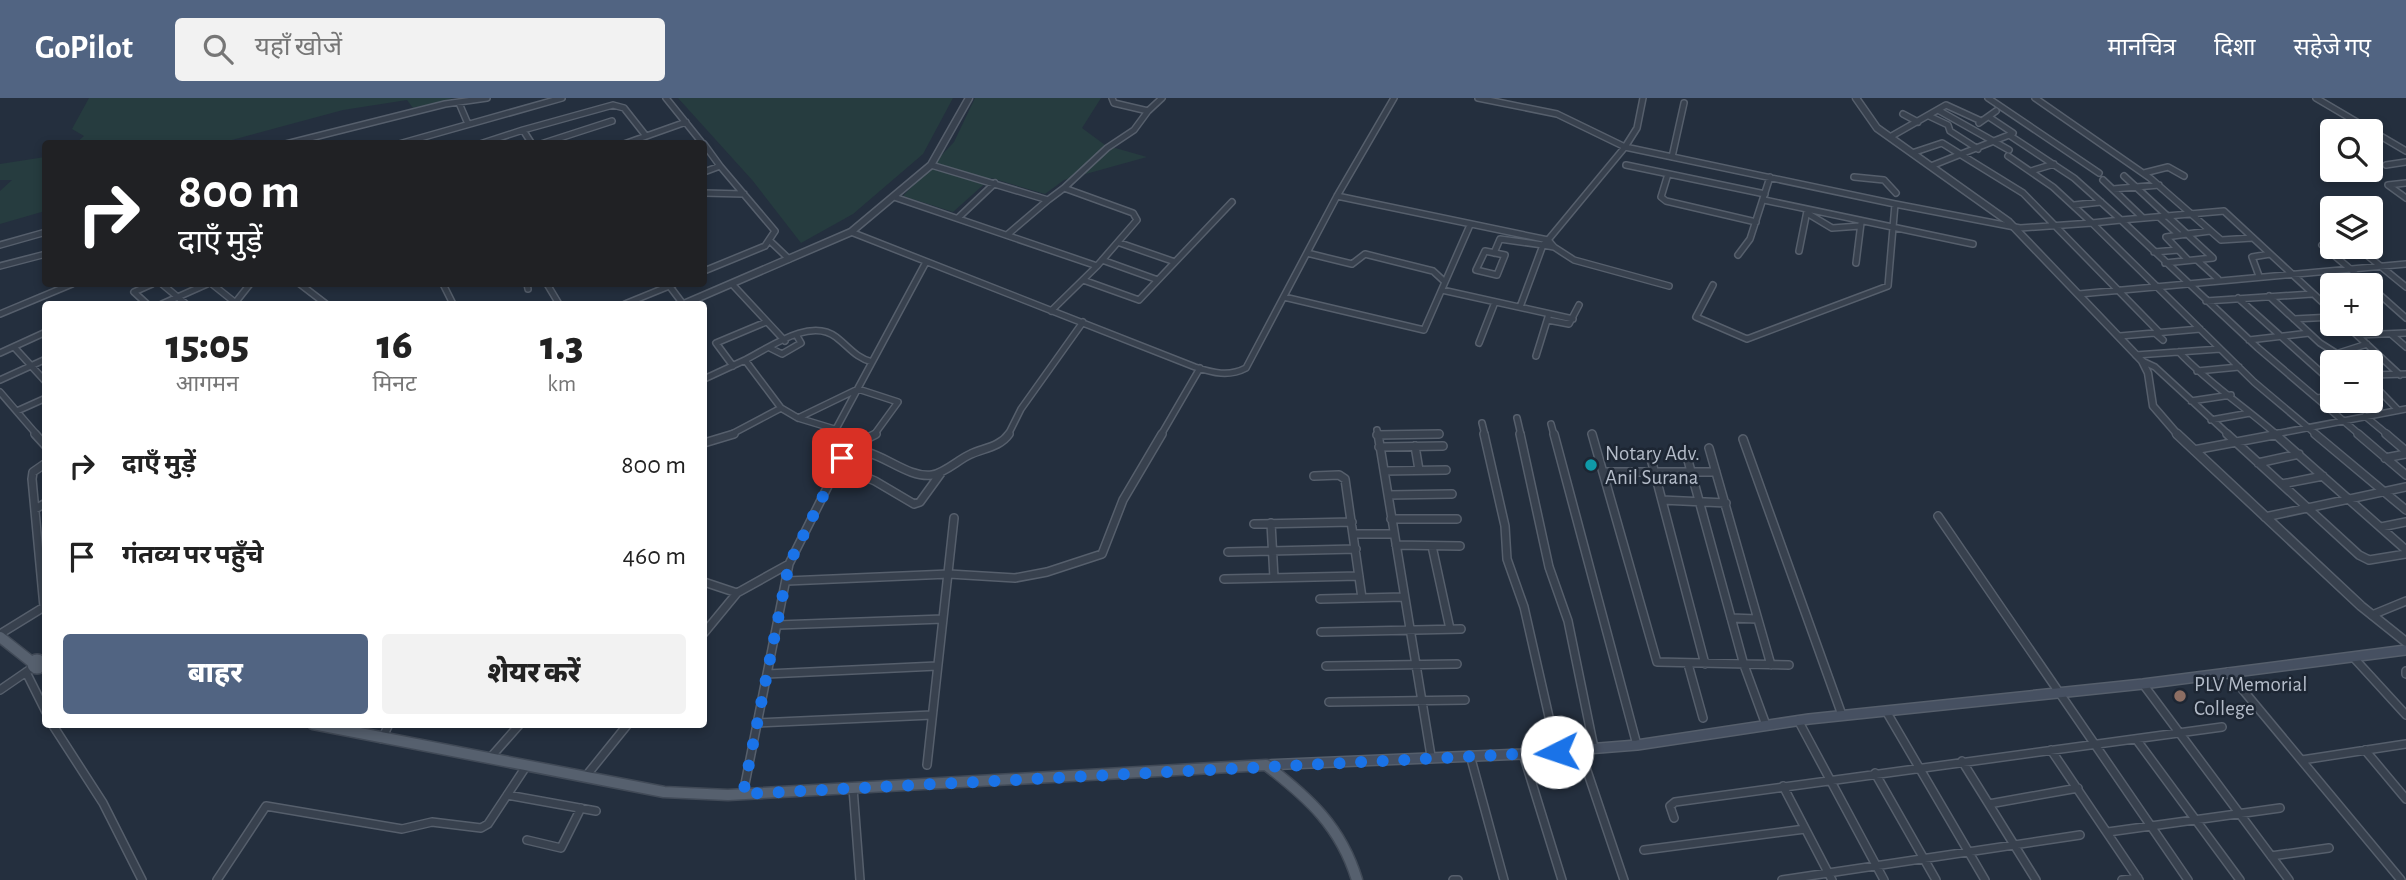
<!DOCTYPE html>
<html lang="hi">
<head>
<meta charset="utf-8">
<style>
  body { margin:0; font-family:"Alegreya Sans","Noto Sans Devanagari",sans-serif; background:#f2f2f2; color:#222; height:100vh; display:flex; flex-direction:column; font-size:26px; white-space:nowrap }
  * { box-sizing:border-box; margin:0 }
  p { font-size:23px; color:#767676 }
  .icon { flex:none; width:38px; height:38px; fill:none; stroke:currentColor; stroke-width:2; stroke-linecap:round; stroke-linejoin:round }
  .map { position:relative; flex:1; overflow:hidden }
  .side { position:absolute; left:42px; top:203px; width:665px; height:427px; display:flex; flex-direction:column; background:#fff; border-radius:7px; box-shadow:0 4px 10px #0003 }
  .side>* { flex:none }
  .hud { position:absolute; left:42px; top:42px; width:665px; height:147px; border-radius:7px; box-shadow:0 4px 10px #0003; background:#202124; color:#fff; overflow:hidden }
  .buttons { position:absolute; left:2320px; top:21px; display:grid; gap:14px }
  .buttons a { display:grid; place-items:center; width:63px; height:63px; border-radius:7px; background:#fff; box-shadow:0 4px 10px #0003; font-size:35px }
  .pin { position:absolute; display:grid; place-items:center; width:60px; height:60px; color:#fff; margin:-30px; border-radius:14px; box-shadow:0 4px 10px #0006 }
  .me { position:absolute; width:77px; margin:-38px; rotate:266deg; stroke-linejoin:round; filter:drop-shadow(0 0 5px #0008) }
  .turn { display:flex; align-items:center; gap:24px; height:147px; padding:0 21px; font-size:32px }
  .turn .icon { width:91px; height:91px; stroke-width:2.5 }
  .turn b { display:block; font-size:49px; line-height:60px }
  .eta { display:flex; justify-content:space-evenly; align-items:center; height:119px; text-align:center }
  .eta b { font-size:42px; font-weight:800; line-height:49px }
  .action { display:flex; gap:14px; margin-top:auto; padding:14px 21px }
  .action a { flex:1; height:80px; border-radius:7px; background:#516482; color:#fff; font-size:28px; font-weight:800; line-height:80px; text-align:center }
  .action a+a { background:#f2f2f2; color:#222 }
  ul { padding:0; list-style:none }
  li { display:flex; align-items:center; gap:21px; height:91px; padding:0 21px }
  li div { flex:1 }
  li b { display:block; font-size:26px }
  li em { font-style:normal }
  header { display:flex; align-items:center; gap:42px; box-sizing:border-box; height:98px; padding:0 35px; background:#516482; color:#fff }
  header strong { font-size:33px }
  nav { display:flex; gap:38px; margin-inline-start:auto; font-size:24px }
  .search { width:490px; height:63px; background:#f2f2f2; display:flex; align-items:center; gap:18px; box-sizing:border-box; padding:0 24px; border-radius:7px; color:#767676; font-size:26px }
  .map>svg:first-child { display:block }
</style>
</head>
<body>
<header>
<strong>GoPilot</strong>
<div class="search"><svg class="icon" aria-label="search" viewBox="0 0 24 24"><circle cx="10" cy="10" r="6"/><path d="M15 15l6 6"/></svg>यहाँ खोजें</div>
<nav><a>मानचित्र</a><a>दिशा</a><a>सहेजे गए</a></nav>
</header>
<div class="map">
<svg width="2406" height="782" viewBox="0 0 2406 782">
  <rect width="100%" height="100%" fill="#242f3e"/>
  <path fill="#263c3f" d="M89,0H454L413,10L407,2L343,12L221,45H76L84,38L72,31Z
    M678,0H953L923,56L853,116L801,145L753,83Z
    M975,0H1101L1082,30L1105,47L1147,59L1064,82L1045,96L991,80L953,114L903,98L954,44Z
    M45,59V113L0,126V93L12,82H0V66Z"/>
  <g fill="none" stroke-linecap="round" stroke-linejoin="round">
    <g stroke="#565f6c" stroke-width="8">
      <path id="minor-far1" d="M666,0L703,46
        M1478,0L1557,16L1625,49L1895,106L2020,130L2092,125L2254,284L2317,337
        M1988,0L2099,75
        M2035,0L2150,80L2221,142L2252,140
        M2316,0L2406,53
        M459,5L468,26
        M1938,12L2009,52
        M1148,13L1162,0
        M1903,16L1918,24
        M1929,18L1948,27L1950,33L1978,51
        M1989,19L2013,35
        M1979,25L1996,13
        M523,32L613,7L624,10L646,38
        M1890,39L1946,7L1981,23
        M286,46L445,6L487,0
        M399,46L562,0
        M446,46H452
        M480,46L523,32L532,46
        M541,46L612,23
        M624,46L686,24
        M704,46L720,68
        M1912,55L1942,45L2023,95L2159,234
        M2008,58L2053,89L2092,125L2121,122L2258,250L2360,337
        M1672,59L1684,5
        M931,67L1048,102L1064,90L1133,115L1137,122L1097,168
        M1626,67L1765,96
        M2386,67L2406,64
        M1931,68L2009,37L2074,80L2121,122L2224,113L2333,214
        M2031,73L2054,66
        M704,74L720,68L775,133L765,148L704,173
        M2144,75L2168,69L2184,78
        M1668,76L1661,99L1666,103L1756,124
        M2124,78L2187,136L2166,139L2188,162
        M1854,79L1884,82L1896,95
        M2103,82L2143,120
        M2406,85L2388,87L2406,100
        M1064,90L1107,50L1134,32L1148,13L1114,5L1112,0
        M2113,91L2159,87
        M704,95L744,96
        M1337,98L1548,142L1625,49L1637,30L1643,0
        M894,99L1097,168L1051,213
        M1764,102L1973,146
        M2074,107L2101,104
        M1807,115L1832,130L1860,128
        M2159,119L2179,137
        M958,120L995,85
        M851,134L1195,269C1213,275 1229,279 1246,270L1337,98L1394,0
        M2187,136L2210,133
        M1007,137L1048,102
        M1548,142L1554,149L1543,147Z
        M770,143L789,161
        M1120,145L1175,164
        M0,147L46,134
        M2322,147L2369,187
        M1554,149L1574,162L1669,188
        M2357,149L2406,189
        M1485,153L1505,157L1497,177L1476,172Z
        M1799,153L1807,113
        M2154,154L2178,152
        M1307,155L1352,166L1365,156L1433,173L1445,184
        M1494,155L1500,141L1543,147
        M1738,157L1750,141L1770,79
        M1102,162L1158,182
        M2197,162L2218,181
        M1856,165L1861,125
        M2165,165L2213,160L2187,136
        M0,168L46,156
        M2259,178L2252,159L2270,156
        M1083,182L1139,202L1232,104
        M162,186L186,206
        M212,186L237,206
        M300,186L326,206
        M443,186L453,206
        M527,186L528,191
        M547,186L559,206
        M668,186L683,206
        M732,186L785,243
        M1713,187L1696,219L1747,241L1888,188L1895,106
        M2371,189L2406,220
        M1442,192L1573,221
        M2079,196L2406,166
        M2269,198L2320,245L2350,264
        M1284,199L1424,232L1470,127
        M2238,200L2333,285
        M2206,203L2312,196
        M235,205L250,186
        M147,206L134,194L152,186
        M162,206L207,186
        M625,206L674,186
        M1520,209L1543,147
        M0,216L72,186
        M2294,221L2333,219
        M1548,222L1569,226L1579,207
        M2345,226L2400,277
        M2155,235L2163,242
        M2391,236L2406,249
        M2358,237L2406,235
        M2120,238L2200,231
        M2249,242L2309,235
        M1479,245L1495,204
        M14,249L46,284
        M770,250L782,256L801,245L797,238
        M2179,254C2208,285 2245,309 2277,337
        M0,255L46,234
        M2339,255L2367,246
        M2136,257L2220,251
        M1536,258L1549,216
        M2142,263L2155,269L2229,337
        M733,268L716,245L766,224
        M2197,273L2239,269
        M2371,277L2406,276
        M704,281L745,262
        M0,282L46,261
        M2371,284L2398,312
        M0,294L37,337
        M2317,300L2333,298
        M2191,303L2231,297
        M781,310L798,320
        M17,313L46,300
        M2365,318L2388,337
        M798,320L854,337
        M798,320L858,291L898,304L874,337
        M1517,320L1521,337
        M2211,322L2250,315
        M1482,325L1485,337
        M1551,326L1554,337
        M836,331L926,164
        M1377,332L1378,337
        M730,337L781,310L745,262C769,250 810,219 836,239C849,249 856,260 872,264
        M1008,337L1021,311L1083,224
        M1161,337L1200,270
        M1377,337L1439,336
        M2270,337L2406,311"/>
    </g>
    <g stroke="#565f6c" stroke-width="10">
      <path id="minor" d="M35,336L46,348
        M849,336L866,341L876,336
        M1378,336L1431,658
        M1484,336L1505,428L1507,461L1524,509L1557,654
        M1520,336L1549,469L1568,523L1594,650
        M1554,336L1637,647
        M1592,336L1657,564L1789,567
        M2227,336L2359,457L2369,462L2406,456
        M2275,336L2406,452
        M2315,336L2406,412
        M2358,336L2406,377
        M2386,336L2406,353
        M1377,337L1439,336
        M1743,341L1842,617
        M704,345L734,336
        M1415,348L1419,372
        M1379,349L1443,348
        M1709,350L1771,567
        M2194,352L2279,336
        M1686,355L1744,567L1766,627
        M1650,357L1705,566
        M2385,360L2406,356
        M2258,365L2299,356
        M837,367L875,383L914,406L920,404L941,375
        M1384,373L1446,372
        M1603,374H1716
        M1314,378L1339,377L1345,381L1362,500L1404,499
        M2282,386L2323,378
        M1388,397L1452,396
        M1662,402L1726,405
        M35,411L46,405
        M1938,418L2188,782
        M2265,419L2406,389
        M1391,421H1457
        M1271,425L1274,480
        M1254,426L1352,424
        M2381,429L2406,424
        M1354,436H1393
        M1396,447L1460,448
        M1432,448L1450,531
        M1228,454L1356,451
        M1224,481L1359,478
        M787,483L949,476L1015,480L1047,474L1102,456L1123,402L1162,336
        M704,484L737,495
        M1320,501L1362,500
        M2372,517L2406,503
        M1731,520L1757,521
        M778,527L943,521
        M1321,534L1461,531
        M704,535L737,495L789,466
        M0,536L44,509L32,381L33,374L46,365
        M2353,559L2406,617
        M1688,566L1703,620
        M1326,568L1457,566
        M2406,573V576
        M26,574L46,614
        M2228,574L2401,782
        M767,576L937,568
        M2143,586L2289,782
        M0,592L32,570
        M1329,604L1465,602
        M1886,613L1985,782
        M1798,622L1884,782
        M757,625L932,617
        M52,626L103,705L142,782
        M382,641L389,626
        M2136,641L2240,782
        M1580,652L1624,782
        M2051,652L2139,782
        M2365,652L2406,701
        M1523,656L1562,782
        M1470,657L1504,782
        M490,660L520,626
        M2302,662L2406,646
        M1962,663L2036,782
        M927,667L954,420
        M1875,675L1936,782
        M586,678L628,626
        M1783,688L1832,782
        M853,690L860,782
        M743,696L789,466L844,356C872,342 902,381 932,377C945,375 959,361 971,356C984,350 1000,349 1009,336
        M507,697L596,713
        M1989,706L2078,690
        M1674,720L1670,708L1675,704L2222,629
        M2108,734L2280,710
        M527,742L561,750L581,710
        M1644,752L1805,731
        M2271,758L2329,750
        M217,782L266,708L402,731L432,724L481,730L488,726L527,667
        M1453,782H1458
        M1782,782L2080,737
        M2122,782L2138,780"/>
    </g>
    <g stroke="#565f6c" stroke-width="9">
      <path id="tertiary-far1" d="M1856,0L1877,30L2009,124L2142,263L2148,275L2153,308L2178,337
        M684,206L851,134L931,67L969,0"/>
    </g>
    <g stroke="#565f6c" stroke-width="11">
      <path id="tertiary" d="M2177,336L2361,508L2406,544
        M41,563L46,560"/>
    </g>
    <g stroke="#565f6c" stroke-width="12">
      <path id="secondary" d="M1266,667L1523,656L1637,647L1809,621L2143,586L2406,552"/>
    </g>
    <g stroke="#414a57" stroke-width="13">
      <path id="primary" d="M0,539L33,565
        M32.5 566a4.5 4.5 0 1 1 9 0a4.5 4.5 0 1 1-9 0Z
        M313,626L664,694L728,697L1266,667C1309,700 1341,729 1357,782"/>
    </g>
    <use href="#minor-far1" stroke="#38414e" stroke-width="5"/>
    <use href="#minor" stroke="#38414e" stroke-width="7"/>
    <use href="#tertiary-far1" stroke="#38414e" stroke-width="6"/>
    <use href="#tertiary" stroke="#38414e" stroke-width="8"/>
    <use href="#secondary" stroke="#465061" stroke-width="9"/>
    <use href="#primary" stroke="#56606e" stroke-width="10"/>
  </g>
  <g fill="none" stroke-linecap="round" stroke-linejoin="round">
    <path stroke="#1a73e8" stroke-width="12" stroke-dasharray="0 21.6" d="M842,360L789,466L743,696L1557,654"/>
  </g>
  <circle fill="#0f9aa8" stroke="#1d2633" stroke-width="2.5" cx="1591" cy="367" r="7"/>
  <circle fill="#8d6e63" stroke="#1d2633" stroke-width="2.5" cx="2180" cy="598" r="7"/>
  <g text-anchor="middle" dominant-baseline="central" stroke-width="5" stroke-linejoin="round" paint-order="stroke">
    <g font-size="21" fill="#b4bcc9" stroke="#1d2633" text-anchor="start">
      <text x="1605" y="355">Notary Adv.<tspan x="1605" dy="24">Anil Surana</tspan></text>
      <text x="2194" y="586">PLV Memorial<tspan x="2194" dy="24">College</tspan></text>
    </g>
  </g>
</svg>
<div class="buttons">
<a><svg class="icon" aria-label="search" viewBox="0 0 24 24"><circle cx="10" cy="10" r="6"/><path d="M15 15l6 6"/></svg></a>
<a><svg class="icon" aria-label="layers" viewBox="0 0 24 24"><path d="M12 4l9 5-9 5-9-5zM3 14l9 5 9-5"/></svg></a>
<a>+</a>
<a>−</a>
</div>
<div class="pin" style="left:842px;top:360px;background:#d93025"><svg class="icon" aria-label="arrive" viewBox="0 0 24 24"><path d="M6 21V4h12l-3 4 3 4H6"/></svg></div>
<svg class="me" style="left:1557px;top:654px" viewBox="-20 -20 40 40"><circle r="19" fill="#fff"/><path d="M0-13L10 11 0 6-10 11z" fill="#1a73e8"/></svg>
<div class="hud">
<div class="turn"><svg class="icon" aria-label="right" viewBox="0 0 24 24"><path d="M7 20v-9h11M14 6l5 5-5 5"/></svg><div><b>800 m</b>दाएँ मुड़ें</div></div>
</div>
<section class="side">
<div class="eta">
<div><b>15:05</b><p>आगमन</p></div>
<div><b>16</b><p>मिनट</p></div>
<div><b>1.3</b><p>km</p></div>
</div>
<ul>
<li><svg class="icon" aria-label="right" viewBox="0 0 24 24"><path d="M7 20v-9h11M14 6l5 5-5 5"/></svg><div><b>दाएँ मुड़ें</b></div><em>800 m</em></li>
<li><svg class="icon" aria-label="arrive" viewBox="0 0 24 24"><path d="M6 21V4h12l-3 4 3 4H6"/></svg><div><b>गंतव्य पर पहुँचे</b></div><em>460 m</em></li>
</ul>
<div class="action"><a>बाहर</a><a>शेयर करें</a></div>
</section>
</div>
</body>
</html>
